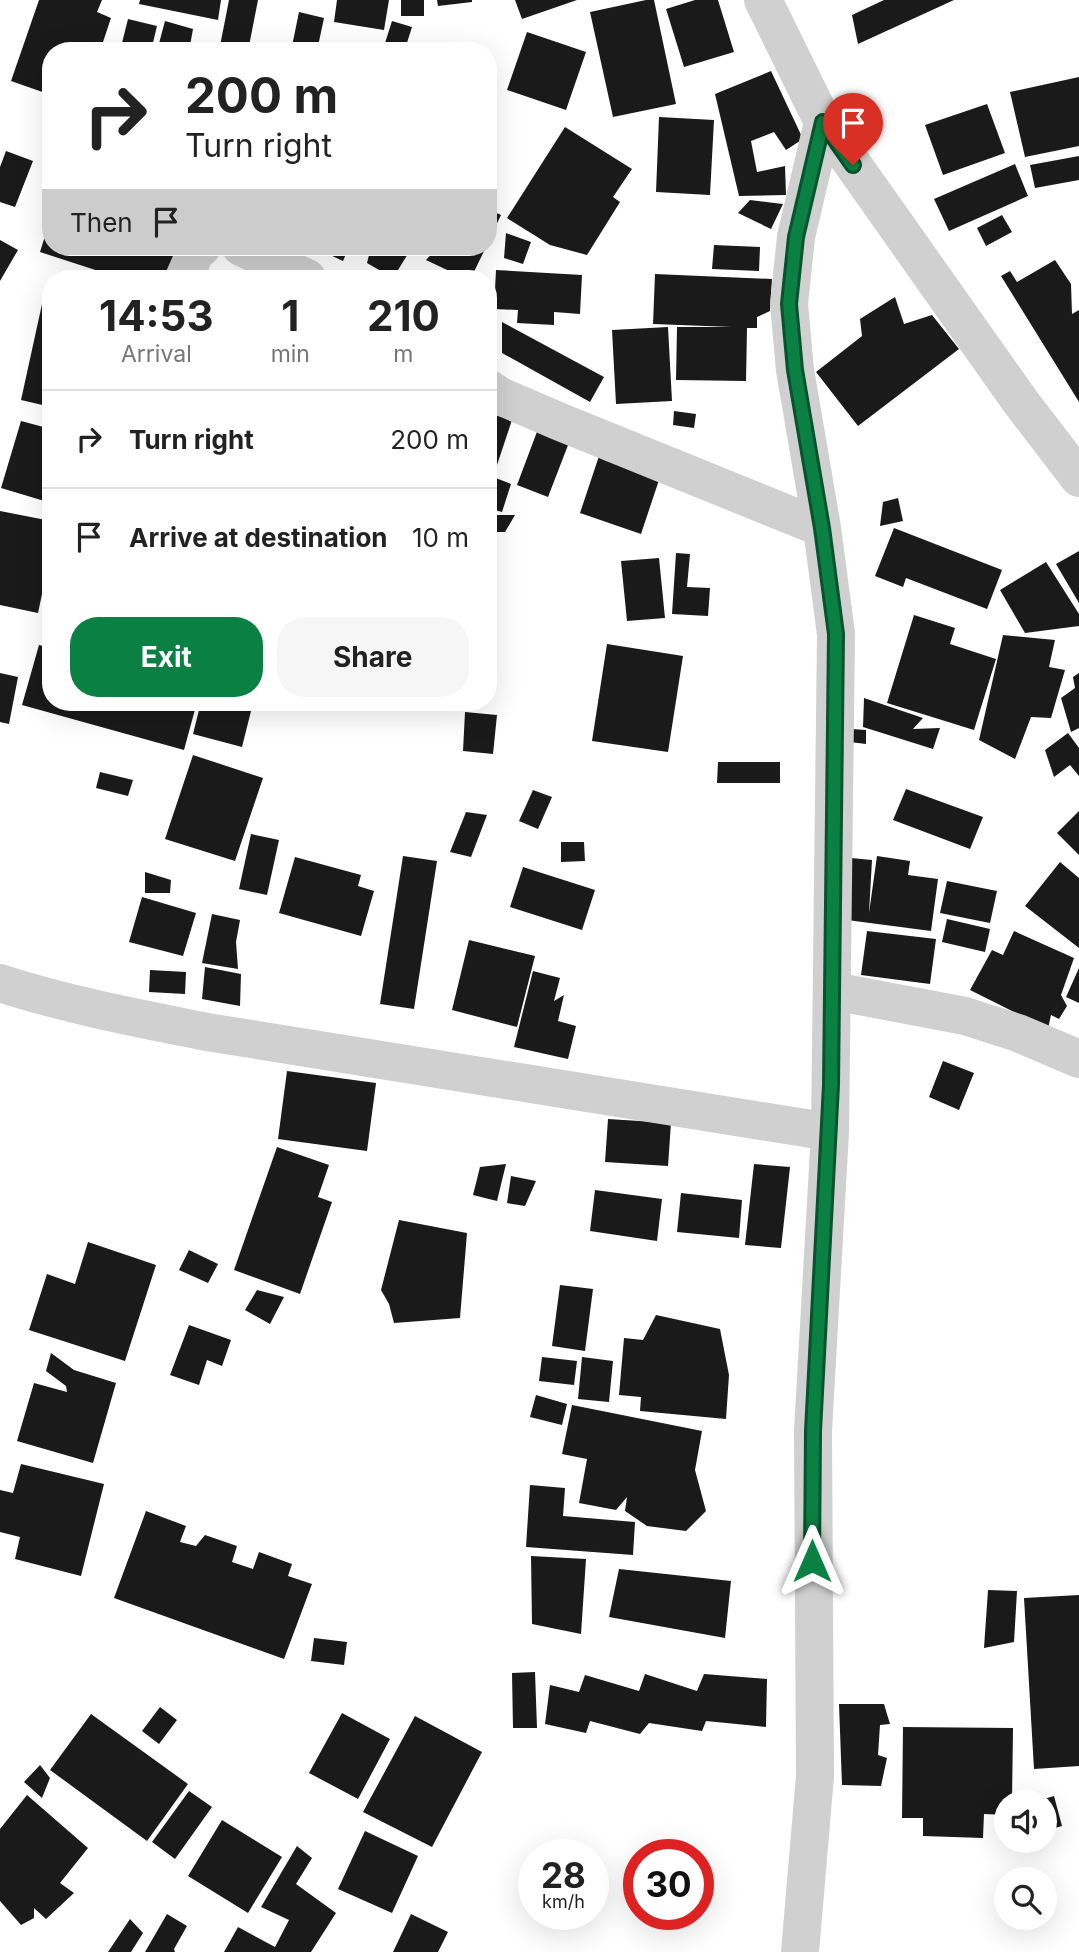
<!DOCTYPE html>
<html lang="en">
<head>
<meta charset="utf-8">
<style>
  body { margin:0; font-family:Inter,sans-serif; background:#f6f6f6; color:#222; height:100vh; display:flex; flex-direction:column; font-size:26px; white-space:nowrap }
  * { box-sizing:border-box; margin:0 }
  p { font-size:23px; color:#767676 }
  .icon { flex:none; width:38px; height:38px; fill:none; stroke:currentColor; stroke-width:2; stroke-linecap:round; stroke-linejoin:round }
  .map { position:relative; flex:1; overflow:hidden }
  .sheet { position:absolute; left:42px; top:270px; width:455px; height:441px; display:flex; flex-direction:column; background:#fff; border-radius:28px; box-shadow:0 7px 28px #0002 }
  .sheet>* { flex:none }
  .guide { position:absolute; left:42px; top:42px; width:455px; height:214px; border-radius:28px; box-shadow:0 7px 28px #0002; background:#fff; color:#222; overflow:hidden }
  .tools { position:absolute; left:994px; top:1790px; display:grid; gap:14px }
  .tools a { display:grid; place-items:center; width:63px; height:63px; border-radius:50%; background:#fff; box-shadow:0 7px 28px #0002; font-size:35px }
  .speed { position:absolute; left:518px; top:1839px; display:flex; gap:14px; font-size:35px; font-weight:700; text-align:center }
  .speed>* { display:grid; place-content:center; width:91px; height:91px; border-radius:50%; background:#fff; box-shadow:0 7px 28px #0002; line-height:1 }
  .speed small { font-size:18px; font-weight:400 }
  .speed .limit { border:10px solid #d22; background:#fff; color:#111 }
  .pin { position:absolute; display:grid; place-items:center; width:60px; height:60px; color:#fff; margin:-72px -30px; border-radius:50% 50% 50% 0; rotate:-45deg; box-shadow:0 0 7px #0007 }
  .pin .icon { rotate:45deg }
  .me { position:absolute; width:77px; margin:-38px; rotate:0deg; stroke-linejoin:round; filter:drop-shadow(0 0 5px #0008) }
  .turn { display:flex; align-items:center; gap:24px; height:147px; padding:0 28px; font-size:32px }
  .turn .icon { width:91px; height:91px; stroke-width:2.5 }
  .turn b { display:block; font-size:49px; line-height:60px }
  .then { display:flex; align-items:center; height:66px; padding:0 28px; background:#0003; gap:14px; font-size:26px }
  .eta { display:flex; justify-content:space-evenly; align-items:center; height:119px; text-align:center }
  .eta b { font-size:42px; font-weight:700; line-height:49px }
  .primary-button { display:flex; gap:14px; margin-top:auto; padding:14px 28px }
  .primary-button a { flex:1; height:80px; border-radius:28px; background:#0b8043; color:#fff; font-size:28px; font-weight:700; line-height:80px; text-align:center }
  .primary-button a+a { background:#f6f6f6; color:#222 }
  ul { padding:0; list-style:none }
  li { display:flex; align-items:center; gap:21px; height:98px; padding:0 28px; border-top:2px solid #e0e0e0 }
  li div { flex:1 }
  li b { display:block; font-size:26px }
  li em { font-style:normal }
  .map>svg:first-child { display:block }
</style>
</head>
<body>
<div class="map">
<svg width="1079" height="1952" viewBox="0 0 1079 1952">
  <rect width="100%" height="100%" fill="#fff"/>
  <path fill="#1a1a1a" d="M39,0H102L97,12L111,18L100,51H51V95L11,81Z
    M140,0H221L218,20L139,4Z
    M229,0H258L248,51H219Z
    M337,0H389L384,30L334,22Z
    M401,0H424V16H401Z
    M437,0H472V2L438,6Z
    M515,0H577L522,19Z
    M646,0H654L676,104L613,117L590,12Z
    M695,0H718L734,52L684,67L666,9Z
    M884,0H954L858,44L852,15Z
    M299,12L324,18L317,51H291Z
    M128,19L157,26L151,51H120Z
    M165,21L193,29L189,51H157Z
    M392,21L412,27L405,49L385,43Z
    M527,32L586,52L566,110L507,90Z
    M771,71L803,139L786,150L774,132L751,141L757,172L785,166L786,195L739,196L715,94Z
    M1079,77V146L1025,157L1010,92Z
    M987,104L1005,153L943,175L925,125Z
    M659,117L714,120L710,195L656,192Z
    M565,127L632,169L613,197L620,202L587,255L550,245L507,218Z
    M6,151L33,161L15,207L0,202V167Z
    M1079,156V180L1035,188L1030,165Z
    M1015,164L1028,196L949,231L934,199Z
    M750,200L783,204L771,229L738,213Z
    M488,209L501,215L488,242Z
    M1002,215L1012,232L986,246L977,228Z
    M50,220L51,247H183L173,278H120L40,252Z
    M506,233L531,242L523,264L504,258Z
    M0,240L18,250L0,281Z
    M714,245L760,247L759,271L712,269Z
    M313,247H349L343,261Z
    M371,247H408L411,249L393,278L367,263Z
    M438,247H486L471,278H464L426,260Z
    M1055,260L1071,284L1072,314L1079,310V402L1001,276L1010,271L1017,282Z
    M496,270L582,275L580,314L554,312V325L517,323L518,310L494,309Z
    M655,274L772,279L770,311L757,317V328H747L746,381L676,380L677,327H732L653,324Z
    M44,295L51,296V407L21,400Z
    M895,297L904,324L932,315L959,349L858,426L816,372L862,336L860,319Z
    M502,322L604,377L590,402L502,353Z
    M668,327L672,401L616,404L612,330Z
    M674,411L696,414L694,428L673,425Z
    M488,413L512,420L493,477L511,484L502,512L488,508Z
    M21,421L51,429V503L1,488Z
    M538,429L570,440L548,497L517,485Z
    M600,453L661,474L641,534L580,513Z
    M898,498L903,521L880,526L883,502Z
    M0,511L51,521V552L38,613L0,605Z
    M495,515H515L505,532H495Z
    M894,528L1002,570L987,609L906,578L903,587L875,576Z
    M1079,551V603L1056,564Z
    M676,553L690,554L687,587L710,588L708,616L672,614Z
    M659,558L665,618L627,621L621,561Z
    M1046,562L1079,614V626L1025,633L1000,590Z
    M914,615L955,628L950,644L996,659L974,730L887,703Z
    M1003,635L1055,640L1049,667L1065,670L1051,718L1031,717L1015,759L979,740Z
    M607,644L683,656L668,752L592,741Z
    M39,645L51,648V702H197L184,750L22,705Z
    M0,673L18,677L9,724L0,722Z
    M1079,673V728L1071,732L1061,698L1075,688L1073,677Z
    M864,698L923,718L913,729L940,728L933,749L863,727Z
    M201,702H232L252,707L242,747L193,734Z
    M465,712L497,715L493,754L463,751Z
    M852,729L866,730V744L850,742Z
    M1068,733L1079,748V776L1070,765L1054,777L1045,750Z
    M193,755L263,778L235,861L165,839Z
    M718,762H780V783H717Z
    M100,772L133,780L128,796L96,788Z
    M906,789L983,817L970,849L893,820Z
    M533,790L552,797L538,829L519,821Z
    M1079,811V855L1057,833Z
    M466,812L487,815L471,857L450,852Z
    M251,834L279,840L267,895L239,889Z
    M561,842H584L585,861L561,862Z
    M403,856L437,861L414,1009L380,1004Z
    M877,856L910,861L908,875L938,879L931,931L847,920L851,858L872,860L869,913Z
    M295,857L361,875L358,886L374,891L361,936L279,913Z
    M1060,862L1079,878V948L1025,906Z
    M523,867L595,890L582,930L510,907Z
    M145,872L171,880L170,893H145Z
    M947,881L997,891L990,923L940,913Z
    M142,897L196,913L183,956L129,942Z
    M212,914L240,920L236,942L238,969L202,963Z
    M947,919L990,929L985,952L942,942Z
    M867,931L936,939L930,984L861,975Z
    M1014,931L1074,958L1061,995L1067,1006L1059,1019L1051,1015L1048,1029L970,990L992,950L1003,955Z
    M469,940L535,956L517,1027L452,1010Z
    M205,967L241,974L240,1006L202,999Z
    M1079,968V1003L1066,997Z
    M150,970L186,972L185,994L149,992Z
    M533,971L560,978L554,1001L564,995L558,1021L576,1026L568,1059L514,1047Z
    M943,1061L974,1073L959,1110L929,1097Z
    M287,1071L376,1083L367,1151L278,1139Z
    M608,1119L671,1123L668,1166L605,1162Z
    M277,1147L329,1165L318,1197L332,1202L300,1294L234,1270Z
    M506,1164L497,1201L473,1195L480,1167Z
    M754,1164L790,1167L781,1248L745,1245Z
    M511,1176L536,1181L525,1206L507,1203Z
    M595,1190L662,1199L657,1241L590,1231Z
    M681,1193L742,1200L739,1238L677,1232Z
    M399,1220L467,1233L460,1318L394,1323L389,1304L381,1290Z
    M88,1242L156,1265L125,1361L29,1330L47,1274L75,1284Z
    M189,1250L218,1264L208,1283L179,1270Z
    M560,1285L593,1289L585,1351L552,1346Z
    M257,1290L284,1297L270,1324L245,1310Z
    M656,1315L720,1329L729,1375L726,1419L640,1411L641,1397L619,1395L624,1338L643,1340Z
    M189,1325L231,1340L222,1366L207,1360L199,1385L170,1375Z
    M51,1353L74,1370L116,1383L93,1463L17,1441L34,1383L67,1392L66,1386L46,1371Z
    M542,1357L577,1361L574,1385L539,1381Z
    M582,1357L613,1361L609,1402L578,1399Z
    M536,1395L567,1404L562,1425L530,1417Z
    M572,1405L702,1431L695,1470L706,1511L686,1531L647,1526L625,1511L627,1497L616,1510L579,1503L587,1459L562,1454Z
    M21,1464L104,1484L81,1576L15,1559L20,1537L0,1532V1490L13,1493Z
    M530,1485L565,1488L563,1516L635,1522L633,1555L526,1547Z
    M146,1511L186,1526L180,1542L196,1546L205,1535L237,1546L232,1562L253,1569L259,1552L292,1564L288,1576L312,1584L284,1659L114,1598Z
    M531,1556L586,1559L581,1634L532,1624Z
    M619,1569L731,1581L725,1638L609,1617Z
    M988,1590L1017,1591L1014,1642L984,1648Z
    M1079,1595V1766L1034,1769L1024,1598Z
    M314,1638L347,1642L344,1665L311,1661Z
    M535,1672L537,1728H513L512,1673Z
    M645,1674L697,1691L704,1674L767,1679L766,1727L706,1721L702,1731L649,1723L640,1734L590,1721L586,1733L545,1724L550,1685L579,1692L585,1675L639,1691Z
    M839,1704H884L890,1724L880,1725L878,1755L887,1758L881,1786L842,1785Z
    M160,1707L177,1720L159,1744L142,1731Z
    M342,1713L390,1739L358,1799L309,1773Z
    M91,1714L188,1784L147,1841L50,1770Z
    M415,1716L482,1752L432,1847L363,1812Z
    M903,1727L1013,1728L1012,1802H1006V1815L984,1814L983,1838L923,1836V1818H902Z
    M40,1765L50,1778L42,1798L24,1782Z
    M189,1791L212,1807L175,1859L152,1842Z
    M27,1795L88,1848L60,1883L74,1893L46,1919L34,1908V1918L21,1925L0,1901V1829Z
    M1054,1796L1062,1826L1045,1831V1802H1034Z
    M222,1820L282,1857L248,1913L188,1876Z
    M365,1831L418,1856L392,1913L338,1889Z
    M297,1846L312,1858L296,1884L336,1913L311,1952H224L238,1927L275,1947L289,1920L261,1907Z
    M167,1914L187,1926L174,1949L175,1952H145Z
    M411,1914L448,1932L438,1952H393Z
    M130,1919L143,1933L131,1952H108Z"/>
  <g fill="none" stroke-linecap="round" stroke-linejoin="round">
    <path stroke="#d0d0d0" stroke-width="38" d="M763,0L823,122L1020,401L1079,478
      M241,247L307,278
      M184,278L195,253L202,247
      M488,388L500,396L558,421L822,528
      M0,983C68,1005 137,1018 207,1032L830,1132
      M833,991L965,1016L1018,1033L1079,1059
      M800,1952L815,1776L813,1431L830,1132L836,634L822,528L795,370L789,304L796,237L823,122"/>
  </g>
  <g fill="none" stroke-linecap="round" stroke-linejoin="round">
    <g stroke="#07532c" stroke-width="18">
      <path id="route" d="M812,1561L813,1431L831,1085L836,634L822,528L795,370L789,304L796,237L823,122L853,165"/>
    </g>
    <use href="#route" stroke="#0b8043" stroke-width="12"/>
  </g>
</svg>
<div class="tools">
<a><svg class="icon" aria-label="sound" viewBox="0 0 24 24"><path d="M4 9h4l5-4v14l-5-4H4zM17 9q2 3 0 6"/></svg></a>
<a><svg class="icon" aria-label="search" viewBox="0 0 24 24"><circle cx="10" cy="10" r="6"/><path d="M15 15l6 6"/></svg></a>
</div>
<div class="speed"><div>28<small>km/h</small></div><div class="limit">30</div></div>
<div class="pin" style="left:853px;top:165px;background:#d93025"><svg class="icon" aria-label="arrive" viewBox="0 0 24 24"><path d="M6 21V4h12l-3 4 3 4H6"/></svg></div>
<svg class="me" style="left:812px;top:1561px" viewBox="-20 -20 40 40"><path d="M0-17L14 15 0 8-14 15z" fill="#0b8043" stroke="#fff" stroke-width="4"/></svg>
<div class="guide">
<div class="turn"><svg class="icon" aria-label="right" viewBox="0 0 24 24"><path d="M7 20v-9h11M14 6l5 5-5 5"/></svg><div><b>200 m</b>Turn right</div></div>
<div class="then">Then<svg class="icon" aria-label="arrive" viewBox="0 0 24 24"><path d="M6 21V4h12l-3 4 3 4H6"/></svg></div>
</div>
<section class="sheet">
<div class="eta">
<div><b>14:53</b><p>Arrival</p></div>
<div><b>1</b><p>min</p></div>
<div><b>210</b><p>m</p></div>
</div>
<ul>
<li><svg class="icon" aria-label="right" viewBox="0 0 24 24"><path d="M7 20v-9h11M14 6l5 5-5 5"/></svg><div><b>Turn right</b></div><em>200 m</em></li>
<li><svg class="icon" aria-label="arrive" viewBox="0 0 24 24"><path d="M6 21V4h12l-3 4 3 4H6"/></svg><div><b>Arrive at destination</b></div><em>10 m</em></li>
</ul>
<div class="primary-button"><a>Exit</a><a>Share</a></div>
</section>
</div>
</body>
</html>
